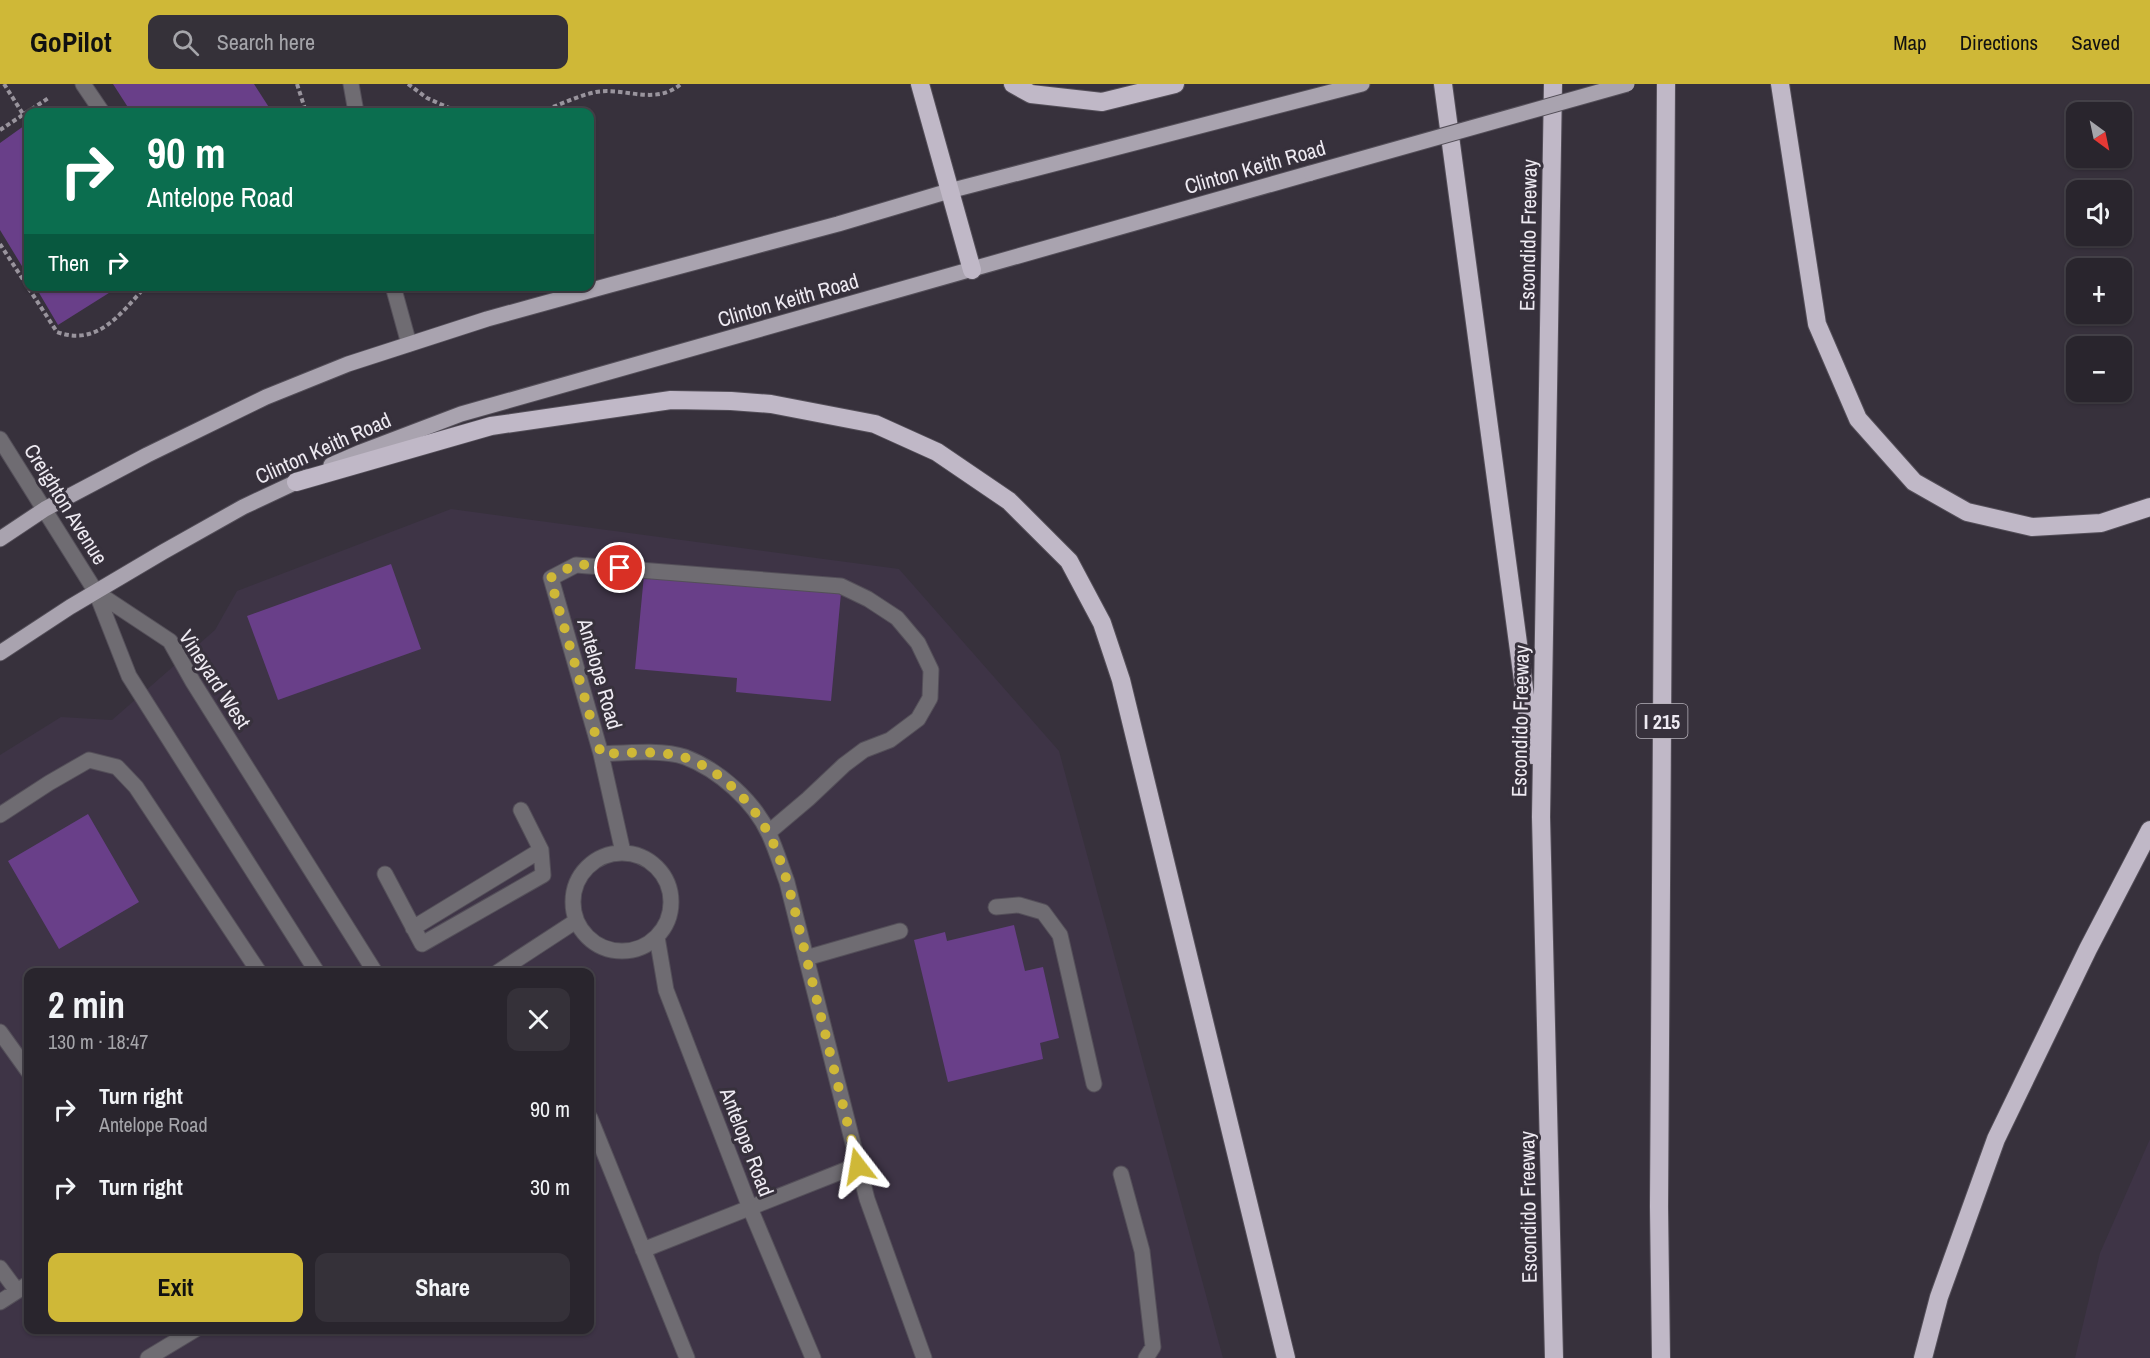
<!DOCTYPE html>
<html lang="en">
<head>
<meta charset="utf-8">
<style>
  body { margin:0; font-family:"Archivo Narrow",sans-serif; background:#353139; color:#f1f3f6; height:100vh; display:flex; flex-direction:column; font-size:22px; white-space:nowrap }
  * { box-sizing:border-box; margin:0 }
  p { font-size:20px; color:#a5a5aa }
  .icon { flex:none; width:33px; height:33px; fill:none; stroke:currentColor; stroke-width:2; stroke-linecap:round; stroke-linejoin:round }
  .map { position:relative; flex:1; overflow:hidden }
  .panel { position:absolute; left:24px; top:884px; width:570px; height:366px; display:flex; flex-direction:column; background:#29252d; border-radius:12px; box-shadow:0 2px 4px #0004,0 0 0 2px #454249 }
  .panel>* { flex:none }
  .top-card { position:absolute; left:24px; top:24px; width:570px; height:183px; border-radius:12px; box-shadow:0 2px 4px #0004,0 0 0 2px #454249; background:#0b6e4f; color:#fff; overflow:hidden }
  .needle { width:39px; rotate:147deg }
  .controls { position:absolute; left:2066px; top:18px; display:grid; gap:12px }
  .controls a { display:grid; place-items:center; width:66px; height:66px; border-radius:12px; background:#29252d; box-shadow:0 2px 4px #0004,0 0 0 2px #454249; font-size:30px }
  .pin { position:absolute; display:grid; place-items:center; width:51px; height:51px; color:#fff; margin:-26px; border:3px solid #fff; border-radius:50%; box-shadow:0 2px 6px #0007 }
  .me { position:absolute; width:66px; margin:-33px; rotate:346deg; stroke-linejoin:round; filter:drop-shadow(0 0 4px #0008) }
  .turn { display:flex; align-items:center; gap:21px; height:126px; padding:0 24px; font-size:27px }
  .turn .icon { width:78px; height:78px; stroke-width:2.5 }
  .turn b { display:block; font-size:42px; line-height:51px }
  .then { display:flex; align-items:center; height:57px; padding:0 24px; background:#0003; gap:12px; font-size:22px }
  .round { display:grid; place-items:center; flex:none; width:63px; height:63px; border-radius:12px; background:#353139 }
  .head { display:flex; align-items:center; justify-content:space-between; height:102px; padding:0 24px }
  h1 { font-size:36px; font-weight:800; line-height:45px }
  .primary-button { display:flex; gap:12px; margin-top:auto; padding:12px 24px }
  .primary-button a { flex:1; height:69px; border-radius:12px; background:#cfb837; color:#111; font-size:24px; font-weight:800; line-height:69px; text-align:center }
  .primary-button a+a { background:#353139; color:#f1f3f6 }
  ul { padding:0; list-style:none }
  li { display:flex; align-items:center; gap:18px; height:78px; padding:0 24px }
  li div { flex:1 }
  li b { display:block; font-size:22px }
  li em { font-style:normal }
  header { display:flex; align-items:center; gap:36px; box-sizing:border-box; height:84px; padding:0 30px; background:#cfb837; color:#111 }
  header strong { font-size:28px }
  nav { display:flex; gap:33px; margin-inline-start:auto; font-size:21px }
  .search { width:420px; height:54px; background:#353139; display:flex; align-items:center; gap:15px; box-sizing:border-box; padding:0 21px; border-radius:12px; color:#a5a5aa; font-size:22px }
  .map>svg:first-child { display:block }
</style>
</head>
<body>
<header>
<strong>GoPilot</strong>
<div class="search"><svg class="icon" aria-label="search" viewBox="0 0 24 24"><circle cx="10" cy="10" r="6"/><path d="M15 15l6 6"/></svg>Search here</div>
<nav><a>Map</a><a>Directions</a><a>Saved</a></nav>
</header>
<div class="map">
<svg width="2150" height="1274" viewBox="0 0 2150 1274">
  <rect width="100%" height="100%" fill="#37313c"/>
  <path fill="#3e3446" fill-rule="evenodd" d="M451,425L899,485L1059,667L1223,1274H0V671L61,633L112,636L215,546L237,507ZM28,888H590V1245H28Z
    M2150,1055V1274H2075L2100,1169Z"/>
  <path fill="#693f89" d="M113,0H254L272,28H131Z
    M28,39V192L0,146V59Z
    M35,202H120L58,241Z
    M391,480L421,565L278,616L247,532Z
    M644,491L841,509L831,617L736,608L737,594L635,585Z
    M88,730L139,818L59,865L8,777Z
    M1014,841L1025,887L1043,883L1059,954L1040,959L1043,975L948,998L914,856L945,848L947,857Z"/>
  <g fill="none" stroke-linecap="round" stroke-linejoin="round">
    <g stroke="#544f59" stroke-width="17">
      <path id="service" d="M83,0L102,28
        M96,508L170,557L193,598L375,888
        M96,508L129,592L317,888
        M601,670C624,669 663,665 685,673C719,686 754,717 769,750C776,765 781,782 787,798L867,1115L924,1274
        M0,731L49,699L89,676L117,683L136,703L259,888
        M623,768L601,670L551,494L576,481L841,502L868,515L897,534L918,559L931,586L930,614L918,635L890,656L864,666L844,681L808,715L769,748
        M573 818a49 49 0 1 1 98 0a49 49 0 1 1-98 0Z
        M385,790L422,860L543,791L541,766L521,726
        M996,823L1019,821L1043,828L1060,851L1094,1000
        M413,844L541,766
        M657,853L666,906L750,1124L813,1274
        M806,874L900,847
        M498,888L576,837
        M0,948L28,987
        M590,1034L687,1274
        M1121,1090L1142,1167L1153,1263L1146,1274
        M643,1166L858,1081
        M0,1184L17,1207
        M0,1218L28,1200
        M148,1274L196,1245"/>
    </g>
    <g stroke="#544f59" stroke-width="17">
      <path id="minor" d="M351,0L356,28
        M393,202L409,260
        M0,355L96,508"/>
    </g>
    <g stroke="#544f59" stroke-width="17">
      <path id="primary" d="M331,381L361,368L461,330L1311,89
        M0,455L45,425L147,371L266,313L348,280L487,235L610,201L838,140L949,107L1362,0
        M0,569L70,523L163,468L243,423L307,393"/>
    </g>
    <g stroke="#544f59" stroke-width="20">
      <path id="motorway" d="M920,0L972,186
        M1013,0L1031,10L1102,18L1175,0
        M1443,0L1533,671
        M1553,0L1541,733L1554,1274
        M1780,0L1817,240L1858,335L1914,398L1967,428L2032,443L2101,439L2150,423
        M296,398L491,342L671,316L731,317L771,320L875,340L937,368L1009,417L1069,477L1102,539L1121,596L1286,1274
        M1661,1274L1659,1123L1666,0
        M1923,1274L1939,1213L1996,1055L2088,865L2150,746"/>
    </g>
    <path stroke="#99949d" stroke-width="4" stroke-dasharray="4.5 3" stroke-linecap="butt" d="M4,0L23,30
      M297,0L306,28
      M408,0L427,14L458,28
      M539,28C558,22 576,12 596,8C625,3 655,22 681,0
      M0,46L50,13
      M0,160L57,248C98,263 121,229 146,202"/>
    <use href="#service" stroke="#6f6c72" stroke-width="15"/>
    <use href="#minor" stroke="#6f6c72" stroke-width="15"/>
    <use href="#primary" stroke="#a9a3af" stroke-width="15"/>
    <use href="#motorway" stroke="#c0b8c7" stroke-width="18"/>
    <g stroke="#544f59" stroke-width="17" stroke-linecap="butt">
      <path id="primary-bridge" d="M1311,89L1627,0"/>
    </g>
    <use href="#primary-bridge" stroke="#a9a3af" stroke-width="15"/>
  </g>
  <g fill="none" stroke-linecap="round" stroke-linejoin="round">
    <path stroke="#cfb837" stroke-width="10" stroke-dasharray="0 18" d="M620,484L576,480L550,494L601,670C625,669 660,666 683,673C717,683 751,717 767,747C785,778 795,829 804,864C822,937 840,1009 858,1082"/>
  </g>
  <g text-anchor="middle" dominant-baseline="central" stroke-width="6" stroke-linejoin="round" paint-order="stroke">
    <rect fill="#37313c" stroke="#b7b2bb" stroke-width="1.5" x="1636.5" y="620" width="51" height="34" rx="4.5"/>
    <g font-size="20" font-weight="bold" fill="#eeeaf2">
      <text x="1662" y="637">I 215</text>
    </g>
    <g font-size="21" fill="#eeeaf2" stroke="#37313c">
      <text transform="translate(1255 83) rotate(-16)">Clinton Keith Road</text>
      <text transform="translate(1528 151) rotate(-89)">Escondido Freeway</text>
      <text transform="translate(788 216) rotate(-16)">Clinton Keith Road</text>
      <text transform="translate(323 364) rotate(-24)">Clinton Keith Road</text>
      <text transform="translate(66 420) rotate(58)">Creighton Avenue</text>
      <text transform="translate(600 590) rotate(74)">Antelope Road</text>
      <text transform="translate(215 595) rotate(57)">Vineyard West</text>
      <text transform="translate(1520 637) rotate(-89)">Escondido Freeway</text>
      <text transform="translate(747 1058) rotate(69)">Antelope Road</text>
      <text transform="translate(1528 1123) rotate(-91)">Escondido Freeway</text>
    </g>
  </g>
</svg>
<div class="controls">
<a><svg class="needle" viewBox="-14 -14 28 28"><path d="M0-13l5 13h-10z" fill="#e53935"/><path d="M0 13l5-13h-10z" fill="#a5a5aa"/></svg></a>
<a><svg class="icon" aria-label="sound" viewBox="0 0 24 24"><path d="M4 9h4l5-4v14l-5-4H4zM17 9q2 3 0 6"/></svg></a>
<a>+</a>
<a>−</a>
</div>
<div class="pin" style="left:620px;top:484px;background:#d93025"><svg class="icon" aria-label="arrive" viewBox="0 0 24 24"><path d="M6 21V4h12l-3 4 3 4H6"/></svg></div>
<svg class="me" style="left:858px;top:1082px" viewBox="-20 -20 40 40"><path d="M0-17L14 15 0 8-14 15z" fill="#cfb837" stroke="#fff" stroke-width="4"/></svg>
<div class="top-card">
<div class="turn"><svg class="icon" aria-label="right" viewBox="0 0 24 24"><path d="M7 20v-9h11M14 6l5 5-5 5"/></svg><div><b>90 m</b>Antelope Road</div></div>
<div class="then">Then<svg class="icon" aria-label="right" viewBox="0 0 24 24"><path d="M7 20v-9h11M14 6l5 5-5 5"/></svg></div>
</div>
<section class="panel">
<div class="head"><div><h1>2 min</h1><p>130 m · 18:47</p></div><a class="round"><svg class="icon" aria-label="close" viewBox="0 0 24 24"><path d="M6 6l12 12M18 6L6 18"/></svg></a></div>
<ul>
<li><svg class="icon" aria-label="right" viewBox="0 0 24 24"><path d="M7 20v-9h11M14 6l5 5-5 5"/></svg><div><b>Turn right</b><p>Antelope Road</p></div><em>90 m</em></li>
<li><svg class="icon" aria-label="right" viewBox="0 0 24 24"><path d="M7 20v-9h11M14 6l5 5-5 5"/></svg><div><b>Turn right</b></div><em>30 m</em></li>
</ul>
<div class="primary-button"><a>Exit</a><a>Share</a></div>
</section>
</div>
</body>
</html>
